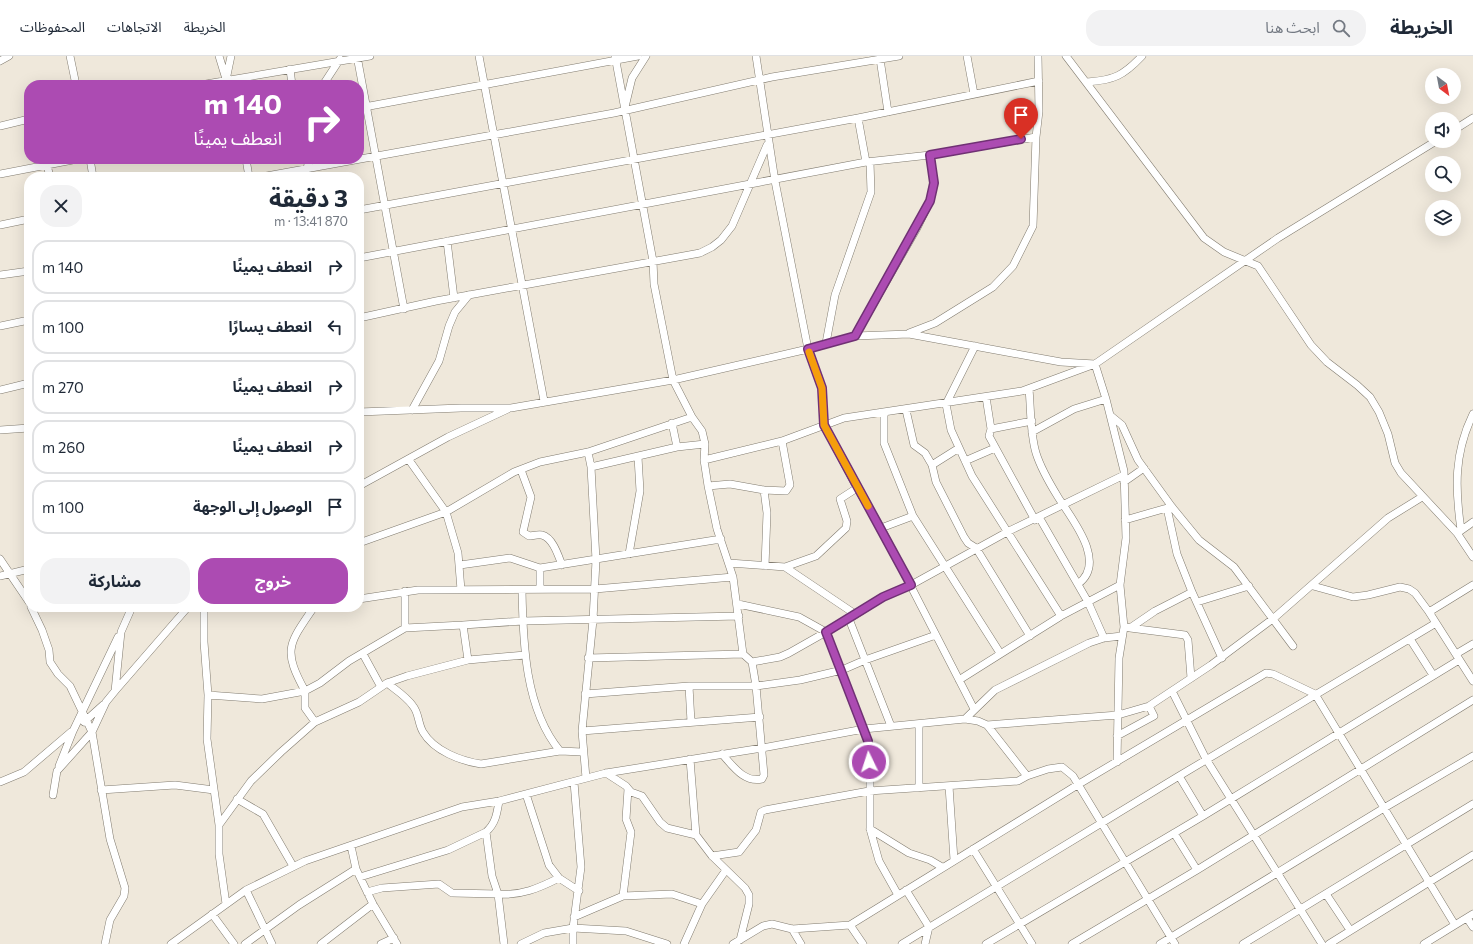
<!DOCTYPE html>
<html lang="ar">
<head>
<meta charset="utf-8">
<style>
  body { margin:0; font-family:Commissioner,"Noto Sans Arabic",sans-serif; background:#f2f2f3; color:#1f2937; direction:rtl; height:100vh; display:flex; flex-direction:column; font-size:15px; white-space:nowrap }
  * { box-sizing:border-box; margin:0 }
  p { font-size:13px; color:#747a83 }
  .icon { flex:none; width:22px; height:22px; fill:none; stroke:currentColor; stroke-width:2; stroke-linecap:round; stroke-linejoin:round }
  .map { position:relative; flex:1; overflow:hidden; direction:ltr }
  .side { position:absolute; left:24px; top:116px; width:340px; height:440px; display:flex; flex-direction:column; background:#fff; border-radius:16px; box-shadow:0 4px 16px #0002; direction:rtl }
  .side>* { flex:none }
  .guide { position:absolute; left:24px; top:24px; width:340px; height:84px; border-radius:16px; box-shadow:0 4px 16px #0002; direction:rtl; background:#ac4bb2; color:#fff; overflow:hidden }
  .needle { width:26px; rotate:148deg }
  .controls { position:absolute; left:1425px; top:12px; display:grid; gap:8px }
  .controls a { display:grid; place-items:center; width:36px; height:36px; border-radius:50%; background:#fff; box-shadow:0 4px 16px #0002; font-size:20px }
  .pin { position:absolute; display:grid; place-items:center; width:34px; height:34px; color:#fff; margin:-41px -17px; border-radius:50% 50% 50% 0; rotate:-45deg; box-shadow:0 0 4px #0007 }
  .pin .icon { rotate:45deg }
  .me { position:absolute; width:44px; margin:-22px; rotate:356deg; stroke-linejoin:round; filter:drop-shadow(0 0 3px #0008) }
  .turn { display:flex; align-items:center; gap:14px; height:84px; padding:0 16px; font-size:18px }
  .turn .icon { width:52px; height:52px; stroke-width:2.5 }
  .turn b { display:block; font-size:28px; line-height:34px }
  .round { display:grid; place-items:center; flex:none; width:42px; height:42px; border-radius:16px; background:#f2f2f3 }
  .head { display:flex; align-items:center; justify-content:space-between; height:68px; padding:0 16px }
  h1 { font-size:24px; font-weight:700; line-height:30px }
  .cta { display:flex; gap:8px; margin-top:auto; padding:8px 16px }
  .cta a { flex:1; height:46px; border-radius:16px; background:#ac4bb2; color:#fff; font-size:16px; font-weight:700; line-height:46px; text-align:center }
  .cta a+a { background:#f2f2f3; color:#1f2937 }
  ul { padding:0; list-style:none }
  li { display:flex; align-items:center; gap:12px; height:54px; margin:0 8px 6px; padding:0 8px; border:2px solid #e0e1e3; border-radius:16px }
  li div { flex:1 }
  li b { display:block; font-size:15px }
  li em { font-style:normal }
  header { display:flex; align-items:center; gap:24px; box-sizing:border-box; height:56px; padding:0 20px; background:#fff; border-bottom:1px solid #e0e1e3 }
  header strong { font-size:19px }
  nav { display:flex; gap:22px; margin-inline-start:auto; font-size:14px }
  .search { width:280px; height:36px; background:#f2f2f3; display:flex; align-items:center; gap:10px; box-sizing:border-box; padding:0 14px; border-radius:16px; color:#747a83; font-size:15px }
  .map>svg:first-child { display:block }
</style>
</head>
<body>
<header>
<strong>الخريطة</strong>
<div class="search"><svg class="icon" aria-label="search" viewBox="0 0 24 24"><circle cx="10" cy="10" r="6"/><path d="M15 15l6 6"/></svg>ابحث هنا</div>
<nav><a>الخريطة</a><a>الاتجاهات</a><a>المحفوظات</a></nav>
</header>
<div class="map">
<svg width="1473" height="888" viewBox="0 0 1473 888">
  <rect width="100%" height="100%" fill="#efe8db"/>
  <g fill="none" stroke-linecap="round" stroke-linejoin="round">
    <g stroke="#817b6f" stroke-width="8">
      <path id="minor" d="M70,0L76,29
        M219,0L226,23
        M357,0L404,253
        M479,0L544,345
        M615,0L653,205L654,228L673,324L692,361L702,375L705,388L704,404L708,430L717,473L733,521L743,598L752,606L756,630L764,719L762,723C744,727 733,710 722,698
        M756,0L775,125L808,293L822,332L824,369L857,432L881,472L974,653
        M967,0L974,38
        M1066,0L1204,182L1224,196L1258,210L1311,289L1327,306L1357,329L1370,341L1379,356L1388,378L1395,407L1401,417L1457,477L1473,501
        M880,3L888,56
        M0,5L9,0
        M290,13L292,29
        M1087,26C1114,24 1123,20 1142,0
        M200,29L370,0
        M227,29L226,24L231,0
        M323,29L340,3
        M625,51L632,22L646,0
        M359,52L638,0
        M858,62L866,106
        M0,70L29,63
        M1454,74L1473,62
        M90,103L93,121
        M246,103L249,121
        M47,109L50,121
        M307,113L309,103
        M0,118L78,103
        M261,121L614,57L772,21L899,0
        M359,154L858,62L1039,25
        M0,169L29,163
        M447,185L454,242
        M359,202L866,106L930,99L1036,81
        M0,219L29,215
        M359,262L436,245L700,197L712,191L721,184L732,170L767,89
        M0,270L29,264
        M909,277L935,267L993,231L1013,210L1033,170L1036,81L1039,55L1038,0
        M855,280L917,172L930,145L934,127L930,99
        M826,287L835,239L871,136L870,106
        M975,290L946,348L951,374L972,420L1061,560
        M1029,333C1031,354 1030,377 1036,397C1041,413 1050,428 1058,441C1071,462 1108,506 1078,528
        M0,334L29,327
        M986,341L991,373L989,380L1035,464
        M412,354L439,305L449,270L455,256L469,239
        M906,354L914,389L925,397L932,409L936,426L964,481L968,487L976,492L1030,580
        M359,356L461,352H511L673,324L808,293L855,280L909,278L1061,306L1095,308L1106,343L1124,415L1126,482L1120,529L1124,571L1119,602L1117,706
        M884,357V387L913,460L1000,597
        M1111,360L1122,369L1138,404L1172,451L1199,484L1234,511L1293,590
        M672,367L677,391
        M991,373L1032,365
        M0,374L29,372
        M1032,376L1074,353L1106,343
        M409,404L446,456L458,497L461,534
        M704,404L782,385L844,362L1022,335L1095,308L1278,182L1436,85
        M965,405L995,392
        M932,409L959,392
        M591,411L677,391L705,388
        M521,414L531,441L523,476L529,480C532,480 538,478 542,479C553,482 558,499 562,509
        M1124,426L1144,412
        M359,430L448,381L508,353
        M708,430L730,428L764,434
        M1172,451L1167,452L1177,498L1192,536L1222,602
        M1039,461L1088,546L1104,582
        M1125,464L1167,452
        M881,472L913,460
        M1461,474C1455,432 1454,397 1473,358
        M1459,476L1473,466
        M359,487L446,456L514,416L540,406L588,396L692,361
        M629,498L640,435L638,401
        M0,503L29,546
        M729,507L785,511L855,558
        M460,509L510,502L540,512
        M765,510L767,457L764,434L786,435L790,429L782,385
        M785,511L816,500L846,472L847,465L840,443L857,432
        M0,520L29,513
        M1313,530L1353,541L1368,539L1400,531L1409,533L1415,537L1429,556L1473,625
        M540,533V512L721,483
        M522,534C523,587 525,653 560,695L582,696
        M359,543L418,534L595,533L733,521
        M1197,546L1249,530
        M738,548L799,561L826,576L870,691V773L879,805L898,839
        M31,551L42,574L49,594L50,606L58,618L70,630L92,676L110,783L125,832L124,840L110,864L105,888
        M204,551V586L208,639L207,683L219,769
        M1429,556L1473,529
        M849,563L891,670
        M463,569L523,565L739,560
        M1127,571L1130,572L1155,555L1192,536
        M405,572L463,569L468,604
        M1130,572L1185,579L1188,584L1191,622
        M1410,583L1433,619
        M363,598L381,631
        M1456,598L1473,588
        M588,602L743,598
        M752,606L780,601L789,597L849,563L883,541L911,529L1009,475L1124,419
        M959,624L1061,560L1120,529
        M387,627C396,634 407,641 413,650C419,657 418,668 423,676C434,695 461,705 481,708L560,695
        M689,630L691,666
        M115,635L188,551
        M1172,635L1206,703L1322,888
        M585,638L689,630H756L800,624L842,614L865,604L936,579
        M208,639L262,643L305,635C282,593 289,588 314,551
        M965,663L995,634L1089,587L1104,582L1122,580
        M84,666L103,649
        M315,666L305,652V635L320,627L349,605L405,572V535
        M919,669V732
        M987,669L1118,659L1149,650L1211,609L1274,562L1388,462L1422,441
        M582,675L760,661
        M1117,680L1154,660L1149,650
        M690,703L696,779L712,800L745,832L749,839V848L740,884
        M59,710L73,675L118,581
        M606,717L626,730L631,736L642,740L660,766L667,772L696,779
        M1179,720L1203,760
        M586,722L582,675L593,564L596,504L591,411L588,396
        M0,726L24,716L71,676
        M949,730L954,804
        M101,734L175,729L214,734
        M526,738L549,809L559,822L579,835
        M53,739L57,715L92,676L106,646L115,635L121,576L132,551
        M237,743L263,758L293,810
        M870,773L909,797L930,804L942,811
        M1174,777L1197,814
        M351,790L356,813L373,848L397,888
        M973,793L1032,888
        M712,800L739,796L756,774L761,756L765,754L869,735L1018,725L1027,720
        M360,821L448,794L486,776
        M246,834L272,888
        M906,834L929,871L925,888
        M367,836L382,832L439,828L452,837L498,838L492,820L486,776C496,767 497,757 499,745
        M1326,838L1350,874
        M623,840L672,838L702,848
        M226,848L219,798V769L251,725L281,696L315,666L359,646L387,627L407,620L468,604L525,599
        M212,858L234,888
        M574,861L623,840L631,776L626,763L628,733
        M1467,862L1473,871
        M792,873L801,888
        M171,888L246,834L305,805L462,751L499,745L606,717L762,692L864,673L965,663L978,665L987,669L1027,720L1048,713L1062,711L1073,720L1175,888
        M245,888L299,849L356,813
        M321,888L373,848
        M381,888L394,882
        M504,888L498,838C521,840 539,832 559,822
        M521,888L544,877L573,872L581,811L574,726
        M573,888V872L626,875L667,888
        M684,888L702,848L726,814
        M733,888L763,870L772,868L792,873L850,869
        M863,888L850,869L1079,728L1266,617L1273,618L1315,638L1455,869
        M902,888L1179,720L1436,567
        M986,888L1203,760L1459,604
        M1072,888L1197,814L1473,644
        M1160,888L1384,752L1473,700
        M1243,888L1473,748
        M1329,888L1473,799
        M1424,888L1473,858"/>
    </g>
    <use href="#minor" stroke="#fff" stroke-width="7"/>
  </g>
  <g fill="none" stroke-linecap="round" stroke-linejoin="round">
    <g stroke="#703174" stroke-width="10">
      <path id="route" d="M869,706L868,685L826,576L883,541L911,529L824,369L822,332L808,293L855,280L930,145L934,127L930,99L1021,83"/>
    </g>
    <use href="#route" stroke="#ac4bb2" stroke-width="7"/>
    <path stroke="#f59e0b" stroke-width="7" d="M809,296L822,332L824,369L868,450"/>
  </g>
</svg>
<div class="controls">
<a><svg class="needle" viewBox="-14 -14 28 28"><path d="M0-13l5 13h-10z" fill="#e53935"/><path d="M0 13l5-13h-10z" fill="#747a83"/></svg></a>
<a><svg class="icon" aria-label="sound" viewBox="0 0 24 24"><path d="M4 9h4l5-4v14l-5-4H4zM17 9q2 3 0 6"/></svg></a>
<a><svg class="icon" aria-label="search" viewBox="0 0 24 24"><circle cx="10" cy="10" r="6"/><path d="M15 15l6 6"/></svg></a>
<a><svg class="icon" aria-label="layers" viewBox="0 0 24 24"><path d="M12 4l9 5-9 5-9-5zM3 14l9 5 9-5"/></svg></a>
</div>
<div class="pin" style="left:1021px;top:83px;background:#d93025"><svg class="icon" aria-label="arrive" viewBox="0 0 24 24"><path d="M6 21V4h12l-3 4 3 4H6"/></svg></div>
<svg class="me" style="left:869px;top:706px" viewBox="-20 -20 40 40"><circle r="17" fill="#ac4bb2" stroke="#fff" stroke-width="3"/><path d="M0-11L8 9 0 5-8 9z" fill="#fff"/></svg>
<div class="guide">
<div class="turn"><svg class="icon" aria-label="right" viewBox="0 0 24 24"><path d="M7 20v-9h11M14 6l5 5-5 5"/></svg><div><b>140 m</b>انعطف يمينًا</div></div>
</div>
<section class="side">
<div class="head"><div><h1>3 دقيقة</h1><p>870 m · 13:41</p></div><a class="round"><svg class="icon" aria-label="close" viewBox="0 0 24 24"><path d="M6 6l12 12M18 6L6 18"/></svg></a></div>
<ul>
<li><svg class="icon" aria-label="right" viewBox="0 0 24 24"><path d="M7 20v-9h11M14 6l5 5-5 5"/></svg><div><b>انعطف يمينًا</b></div><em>140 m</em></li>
<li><svg class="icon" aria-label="left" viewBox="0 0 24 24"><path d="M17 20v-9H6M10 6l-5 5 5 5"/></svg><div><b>انعطف يسارًا</b></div><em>100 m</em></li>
<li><svg class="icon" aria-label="right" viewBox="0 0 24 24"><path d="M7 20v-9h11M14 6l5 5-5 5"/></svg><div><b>انعطف يمينًا</b></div><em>270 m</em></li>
<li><svg class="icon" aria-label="right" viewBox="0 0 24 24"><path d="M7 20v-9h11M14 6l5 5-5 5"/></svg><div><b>انعطف يمينًا</b></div><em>260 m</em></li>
<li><svg class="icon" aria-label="arrive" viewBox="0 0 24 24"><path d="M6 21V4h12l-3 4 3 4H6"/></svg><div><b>الوصول إلى الوجهة</b></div><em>100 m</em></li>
</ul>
<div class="cta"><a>خروج</a><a>مشاركة</a></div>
</section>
</div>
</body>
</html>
